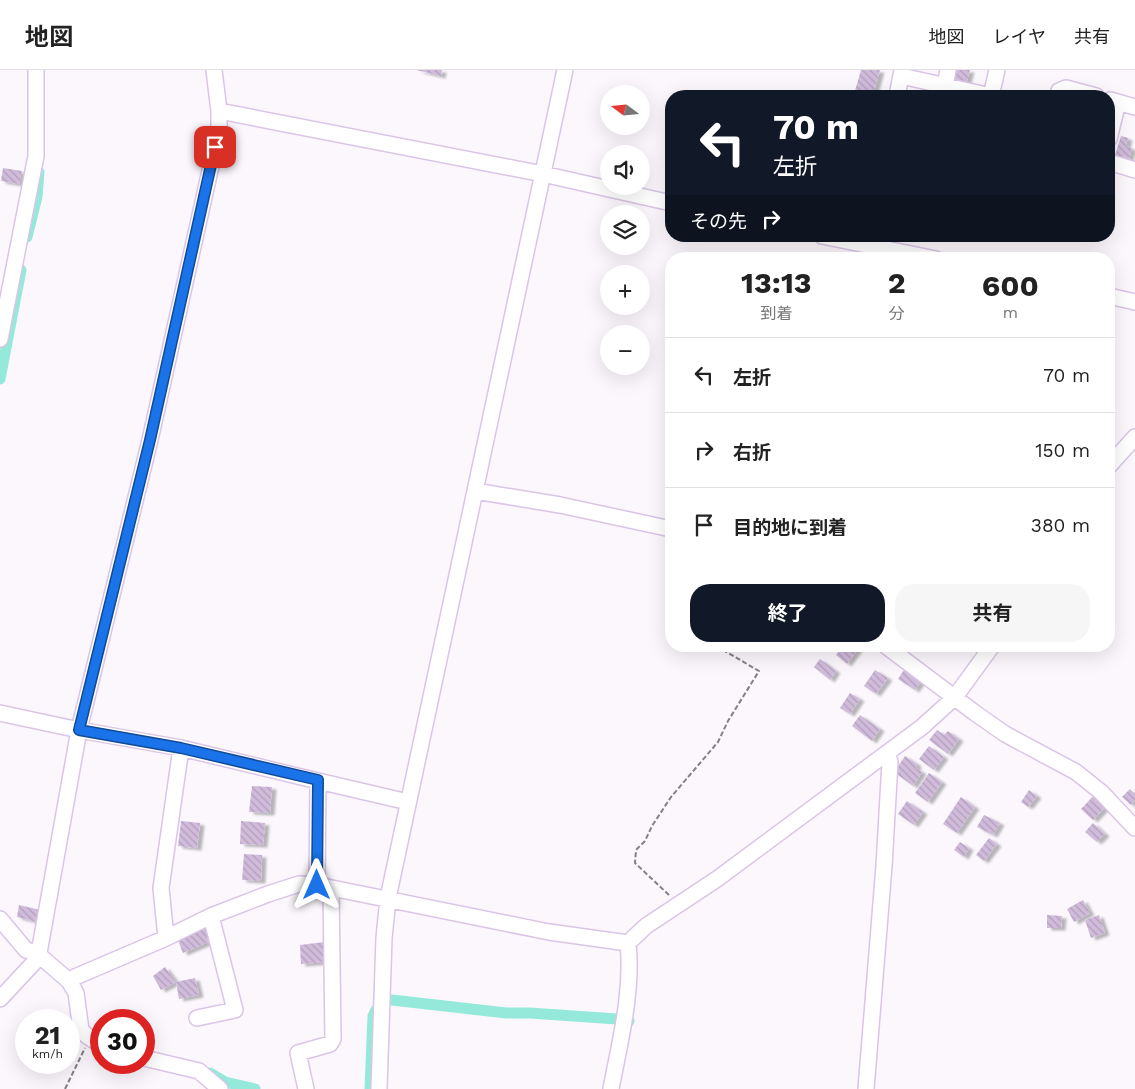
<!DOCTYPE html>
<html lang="ja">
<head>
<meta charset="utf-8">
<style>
  body { margin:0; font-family:"Work Sans","Noto Sans JP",sans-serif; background:#f6f6f6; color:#222; height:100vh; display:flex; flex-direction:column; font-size:19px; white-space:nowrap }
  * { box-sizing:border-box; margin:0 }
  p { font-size:16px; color:#767676 }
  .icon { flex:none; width:28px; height:28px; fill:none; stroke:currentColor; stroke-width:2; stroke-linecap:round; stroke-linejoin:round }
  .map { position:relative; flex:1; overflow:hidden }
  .sheet { position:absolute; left:665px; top:182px; width:450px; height:400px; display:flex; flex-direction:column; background:#fff; border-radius:20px; box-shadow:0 5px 20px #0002 }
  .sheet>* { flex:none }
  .guide { position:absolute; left:665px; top:20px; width:450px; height:152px; border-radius:20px; box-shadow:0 5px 20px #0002; background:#111827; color:#fff; overflow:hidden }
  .needle { width:32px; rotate:286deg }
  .tools { position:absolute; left:600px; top:15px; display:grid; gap:10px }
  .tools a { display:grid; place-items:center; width:50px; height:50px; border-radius:50%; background:#fff; box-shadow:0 5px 20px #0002; font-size:25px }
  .speed { position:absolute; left:15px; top:939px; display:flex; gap:10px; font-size:25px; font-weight:700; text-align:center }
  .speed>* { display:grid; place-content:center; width:65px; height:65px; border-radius:50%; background:#fff; box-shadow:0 5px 20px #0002; line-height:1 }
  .speed small { font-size:12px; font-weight:400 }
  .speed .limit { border:8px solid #d22; background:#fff; color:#111 }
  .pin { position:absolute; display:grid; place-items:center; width:42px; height:42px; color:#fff; margin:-21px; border-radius:10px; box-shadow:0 2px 8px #0006 }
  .me { position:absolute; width:55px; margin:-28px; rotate:0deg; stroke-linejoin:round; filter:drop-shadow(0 0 4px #0008) }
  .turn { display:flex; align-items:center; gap:18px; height:105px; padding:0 25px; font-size:22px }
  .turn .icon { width:65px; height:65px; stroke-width:2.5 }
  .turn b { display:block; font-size:35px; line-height:42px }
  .then { display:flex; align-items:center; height:48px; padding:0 25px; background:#0003; gap:10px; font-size:19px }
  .eta { display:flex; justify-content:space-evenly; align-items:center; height:85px; text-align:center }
  .eta b { font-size:30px; font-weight:700; line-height:35px }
  .action { display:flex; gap:10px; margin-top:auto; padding:10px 25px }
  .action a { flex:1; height:58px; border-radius:20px; background:#111827; color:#fff; font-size:20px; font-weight:700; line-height:58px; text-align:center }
  .action a+a { background:#f6f6f6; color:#222 }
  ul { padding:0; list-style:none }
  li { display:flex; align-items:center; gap:15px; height:75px; padding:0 25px; border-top:1px solid #e0e0e0 }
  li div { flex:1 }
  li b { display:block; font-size:19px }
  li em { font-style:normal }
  header { display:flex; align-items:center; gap:30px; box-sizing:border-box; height:70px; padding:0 25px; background:#fff; border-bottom:1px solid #e0e0e0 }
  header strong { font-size:24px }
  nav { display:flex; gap:28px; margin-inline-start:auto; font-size:18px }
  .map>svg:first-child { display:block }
</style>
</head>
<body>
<header>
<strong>地図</strong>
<nav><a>地図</a><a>レイヤ</a><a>共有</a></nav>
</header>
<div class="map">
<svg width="1135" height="1019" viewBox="0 0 1135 1019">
  <defs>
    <pattern id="building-back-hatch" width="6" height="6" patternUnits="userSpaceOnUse" patternTransform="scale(1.25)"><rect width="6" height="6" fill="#d0bbdb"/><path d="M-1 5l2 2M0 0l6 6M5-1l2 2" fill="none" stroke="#b29fbb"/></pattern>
    <filter id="shadow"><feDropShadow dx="4.5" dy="2.5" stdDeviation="1" flood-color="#0004"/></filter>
  </defs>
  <rect width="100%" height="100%" fill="#fbf7fd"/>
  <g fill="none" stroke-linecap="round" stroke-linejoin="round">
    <path stroke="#95e9da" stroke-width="11" d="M27,167L37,127L39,102
      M0,309L21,200
      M392,930L506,943H530L617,949L629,951
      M210,1003L225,1012L255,1019
      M370,1019L373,946L376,940"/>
  </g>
  <path fill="url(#building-back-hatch)" filter="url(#shadow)" d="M416,0H442L441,6Z
    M861,0H880L873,25L855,21Z
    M956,0H970L966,14L953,11Z
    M1121,66L1128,68L1126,76L1132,78L1129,89L1115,85Z
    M3,98L22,101L19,114L1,111Z
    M843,576H855L858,579L847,594L836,585Z
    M820,589L836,601L830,610L814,597Z
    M875,600L888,608L876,624L864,616Z
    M904,600L921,611L915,620L898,609Z
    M850,623L860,629L850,644L840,638Z
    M860,645L880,659L872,671L852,656Z
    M937,660L944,665L948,661L959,669L948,684L929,670Z
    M929,676L944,687L934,700L919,689Z
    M905,686L917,694L916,698L922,702L913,716L894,702Z
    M929,703L942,712L928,732L915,723Z
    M252,716L272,717L270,743L249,742Z
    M1130,719L1135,724V730L1131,735L1122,727Z
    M1029,720L1037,726L1028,737L1021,732Z
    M1096,723L1108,734L1093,750L1081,739Z
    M961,727L975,737L957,763L943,754Z
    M907,731L923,742L914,755L898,744Z
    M984,745L1000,753L993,765L977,757Z
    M181,751L200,753L197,778L178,776Z
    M241,751L265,753L263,775L240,774Z
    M1093,753L1105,764L1097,772L1085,762Z
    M989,768L997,774L984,791L976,785Z
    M960,772L969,778L964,787L954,780Z
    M244,784L262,785L261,811L242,810Z
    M1083,830L1090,843L1074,852L1067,839Z
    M19,835L40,840L37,852L17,847Z
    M1047,845L1062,846L1061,858H1047Z
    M1099,845L1105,863L1091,868L1085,850Z
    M205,857L211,871L183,883L177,868Z
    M324,872L326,892L301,894L300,875Z
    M165,897L176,912L195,908L199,925L179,929L176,912L161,920L153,906Z"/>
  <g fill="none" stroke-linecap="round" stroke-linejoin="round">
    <g stroke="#dac5e6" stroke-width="18">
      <path id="minor" d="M901,6L991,26
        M945,16L948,0
        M897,26L902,0
        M991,26L997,0
        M1058,26L1059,21L1066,18L1096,26
        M1110,30L1135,37
        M219,41L543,104L671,133
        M1109,69L1118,32
        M1109,92L1135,100
        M822,166L936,189
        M1109,226L1135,232
        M0,269L36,86V0
        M1109,396L1135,367
        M475,421L560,435L671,459
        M886,576L975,643L1005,664L1076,702L1101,722L1135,758
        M0,643L79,660L181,678L318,711L317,815L549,862L628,873L646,856L717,809L922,657L955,627L992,576
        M181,678L161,818L166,868L211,846L268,824L299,814L317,815
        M318,711L408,732
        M0,849L26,880L39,883
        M69,911L75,907L166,868
        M0,929L40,886
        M197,948L235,940L211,846
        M101,975L87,966L81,960L76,923L69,911L40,886L39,883L79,660L150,370L211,96L219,57V41L214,0
        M144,988L199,1001L220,1019
        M306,1019L298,983L330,974L333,969L331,818
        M379,1019L384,868L388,828L565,0
        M611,1019C620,971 633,922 628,873
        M866,1019L884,796L890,692L887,683"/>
    </g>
    <path stroke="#857f87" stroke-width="2" stroke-dasharray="5 2.5" stroke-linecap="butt" d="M669,825L635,793L636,780L645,771L652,756L671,727L718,672L728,651L759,601L723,580L725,576
      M65,1019L85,978"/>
    <use href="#minor" stroke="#fff" stroke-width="15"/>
  </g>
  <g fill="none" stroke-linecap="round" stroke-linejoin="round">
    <g stroke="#114b97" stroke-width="12">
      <path id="route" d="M215,77L150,370L79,660L181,678L318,710L317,815"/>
    </g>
    <use href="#route" stroke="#1a73e8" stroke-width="9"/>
  </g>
</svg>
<div class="tools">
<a><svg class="needle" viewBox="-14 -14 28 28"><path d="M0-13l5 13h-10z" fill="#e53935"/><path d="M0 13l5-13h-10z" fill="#767676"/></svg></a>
<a><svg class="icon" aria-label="sound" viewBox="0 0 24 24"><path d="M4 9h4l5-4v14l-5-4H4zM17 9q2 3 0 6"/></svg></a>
<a><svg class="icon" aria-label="layers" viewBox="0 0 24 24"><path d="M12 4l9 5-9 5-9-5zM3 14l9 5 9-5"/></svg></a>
<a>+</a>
<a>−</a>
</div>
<div class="speed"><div>21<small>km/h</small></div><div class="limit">30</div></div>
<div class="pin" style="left:215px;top:77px;background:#d93025"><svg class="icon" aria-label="arrive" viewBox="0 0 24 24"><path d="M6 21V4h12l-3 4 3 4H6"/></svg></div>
<svg class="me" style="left:317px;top:815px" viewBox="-20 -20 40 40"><path d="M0-17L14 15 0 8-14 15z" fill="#1a73e8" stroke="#fff" stroke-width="4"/></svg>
<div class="guide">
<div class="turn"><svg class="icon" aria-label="left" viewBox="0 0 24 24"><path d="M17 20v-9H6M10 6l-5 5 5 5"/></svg><div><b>70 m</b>左折</div></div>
<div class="then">その先<svg class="icon" aria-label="right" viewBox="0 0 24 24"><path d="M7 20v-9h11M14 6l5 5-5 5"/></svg></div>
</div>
<section class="sheet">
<div class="eta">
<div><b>13:13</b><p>到着</p></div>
<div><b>2</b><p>分</p></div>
<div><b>600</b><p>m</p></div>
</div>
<ul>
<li><svg class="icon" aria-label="left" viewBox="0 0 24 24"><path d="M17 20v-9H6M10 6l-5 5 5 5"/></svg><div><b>左折</b></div><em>70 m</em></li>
<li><svg class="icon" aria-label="right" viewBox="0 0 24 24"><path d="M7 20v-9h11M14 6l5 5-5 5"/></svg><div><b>右折</b></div><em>150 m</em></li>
<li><svg class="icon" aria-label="arrive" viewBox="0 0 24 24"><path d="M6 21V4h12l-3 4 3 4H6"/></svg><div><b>目的地に到着</b></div><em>380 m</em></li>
</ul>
<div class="action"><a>終了</a><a>共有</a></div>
</section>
</div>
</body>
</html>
